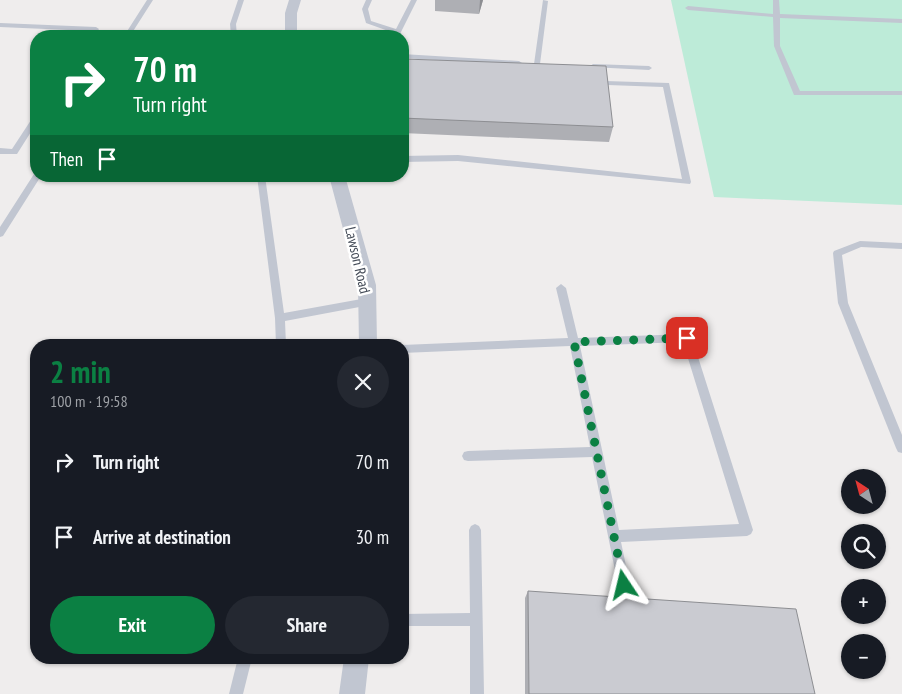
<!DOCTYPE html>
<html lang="en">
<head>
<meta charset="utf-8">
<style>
  body { margin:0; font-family:"PT Sans Narrow",sans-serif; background:#242831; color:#f1f3f6; height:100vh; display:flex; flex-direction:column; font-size:19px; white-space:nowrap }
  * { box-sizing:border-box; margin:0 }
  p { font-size:16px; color:#9ea1a6 }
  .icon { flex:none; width:28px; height:28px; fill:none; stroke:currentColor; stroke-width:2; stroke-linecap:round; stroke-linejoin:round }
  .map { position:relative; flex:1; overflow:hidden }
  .sheet { position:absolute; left:30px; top:339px; width:379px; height:325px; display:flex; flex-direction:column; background:#171b24; border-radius:20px; box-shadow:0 1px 4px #0004 }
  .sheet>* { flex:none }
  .guide { position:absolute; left:30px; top:30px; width:379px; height:152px; border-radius:20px; box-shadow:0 1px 4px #0004; background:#0b8043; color:#fff; overflow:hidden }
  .needle { width:32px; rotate:324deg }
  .buttons { position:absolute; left:841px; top:469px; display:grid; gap:10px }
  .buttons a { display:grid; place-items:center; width:45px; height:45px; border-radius:50%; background:#171b24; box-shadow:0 1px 4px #0004; font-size:25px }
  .pin { position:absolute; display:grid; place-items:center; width:42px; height:42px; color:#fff; margin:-21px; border-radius:10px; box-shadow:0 2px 8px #0006 }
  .me { position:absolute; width:55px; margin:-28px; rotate:350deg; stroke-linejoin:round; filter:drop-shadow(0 0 4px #0008) }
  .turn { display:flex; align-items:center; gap:18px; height:105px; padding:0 20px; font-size:22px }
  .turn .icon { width:65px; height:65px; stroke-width:2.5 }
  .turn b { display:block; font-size:35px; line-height:42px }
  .then { display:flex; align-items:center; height:48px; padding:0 20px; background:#0003; gap:10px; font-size:19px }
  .round { display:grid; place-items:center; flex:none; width:52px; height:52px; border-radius:26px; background:#242831 }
  .headline { display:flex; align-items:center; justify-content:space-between; height:85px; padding:0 20px }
  h1 { font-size:30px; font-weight:700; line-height:38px; color:#0b8043 }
  .cta { display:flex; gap:10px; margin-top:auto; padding:10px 20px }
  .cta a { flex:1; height:58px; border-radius:30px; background:#0b8043; color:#fff; font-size:20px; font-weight:700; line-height:58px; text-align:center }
  .cta a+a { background:#242831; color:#f1f3f6 }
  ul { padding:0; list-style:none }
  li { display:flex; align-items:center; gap:15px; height:75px; padding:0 20px }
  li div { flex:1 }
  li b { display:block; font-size:19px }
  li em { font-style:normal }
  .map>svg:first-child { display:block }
</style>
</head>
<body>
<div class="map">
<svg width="902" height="694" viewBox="0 0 902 694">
  <rect width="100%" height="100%" fill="#efeded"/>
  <path fill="#bdebd8" d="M671,0H902V205L714,197Z"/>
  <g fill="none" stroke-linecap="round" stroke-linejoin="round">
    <path fill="#c1c6d1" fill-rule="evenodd" d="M147,0H153L130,36H124Z
      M238,0H244L236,24L237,36H231L230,24Z
      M366,0H372L368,9L371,21L396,29L411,0H417L399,36H393L394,33L366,23L362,9Z
      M543,0L548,1L540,64L537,66L534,64Z
      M773,0H779L780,14L902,19V23L780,18V46L800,91H902V95H794L774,46L773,17L688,10L685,8L688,6L773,14Z
      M0,23L96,27L99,29L94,36H88L91,31L0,27Z
      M402,54L519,61L522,63L519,65L402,58Z
      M593,64L649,66L652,68L649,70L591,67L590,66Z
      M605,81L669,83L691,182L690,184L458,161L402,162V156L458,155L682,179L663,87L608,85H605Z
      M33,117H36V124L17,154H0V148L12,149Z
      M36,173V176H41L3,236L0,237V227L34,174Z
      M257,176H265L284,313L367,298L372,302L370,305L285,321L286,345H276L275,318Z
      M860,241L902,243V249L861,247L842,255L848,303L902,435V453L898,452L896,448L838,303L833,253L834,251Z
      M561,284L566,288L578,338L687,334L691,335L753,530L751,534L747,536L621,542L630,585L628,589L624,591L620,589L618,585L592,457L468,461L464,460L462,456L464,452L468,451L590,447L570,346L402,353V345L568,338L556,288ZM683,342L739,524L619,530L580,346Z
      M475,524L479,526L481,530L484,694H470V626H402V614L470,613L469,530L471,526Z
      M238,658H252L243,694H229Z"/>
    <path fill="#c1c6d1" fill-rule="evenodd" d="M289,0H301L297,13V36H285V13Z
      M329,176H345L376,285L377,345H359L358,285Z
      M344,658H369L365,694H339Z"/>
  </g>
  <path fill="#aeafb4" d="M435,0H483L479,14L435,11Z
    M402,66L613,127L609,142L402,133Z
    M528,591L815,694H525V598Z"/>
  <path fill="#8d8e92" d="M480,0H483L479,14Z"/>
  <path fill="#cacbd1" stroke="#8d8e92" d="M404,59L606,66L613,127L402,118V66Z
    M528,591L796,609L815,694H529Z"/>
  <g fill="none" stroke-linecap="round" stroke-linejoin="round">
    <path stroke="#0b8043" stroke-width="9" stroke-dasharray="0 16.2" d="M624,585L574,342L687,338"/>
  </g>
  <g text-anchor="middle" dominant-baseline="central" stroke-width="5" stroke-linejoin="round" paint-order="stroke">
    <g font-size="15" fill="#464d59" stroke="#fff">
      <text transform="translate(358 260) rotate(77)">Lawson Road</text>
    </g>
  </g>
</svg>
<div class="buttons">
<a><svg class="needle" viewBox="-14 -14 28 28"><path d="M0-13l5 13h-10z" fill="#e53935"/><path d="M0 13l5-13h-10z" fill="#9ea1a6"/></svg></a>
<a><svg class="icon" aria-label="search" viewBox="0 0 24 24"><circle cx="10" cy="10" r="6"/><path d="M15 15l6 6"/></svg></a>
<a>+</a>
<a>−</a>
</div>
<div class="pin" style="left:687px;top:338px;background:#d93025"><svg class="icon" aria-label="arrive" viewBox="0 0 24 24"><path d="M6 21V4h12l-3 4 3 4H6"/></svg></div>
<svg class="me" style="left:624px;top:585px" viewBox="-20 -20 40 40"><path d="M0-17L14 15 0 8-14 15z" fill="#0b8043" stroke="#fff" stroke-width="4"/></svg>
<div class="guide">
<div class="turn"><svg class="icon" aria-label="right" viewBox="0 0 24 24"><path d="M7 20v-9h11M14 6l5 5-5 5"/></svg><div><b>70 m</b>Turn right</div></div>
<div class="then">Then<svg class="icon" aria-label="arrive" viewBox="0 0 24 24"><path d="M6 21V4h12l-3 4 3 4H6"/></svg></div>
</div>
<section class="sheet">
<div class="headline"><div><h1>2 min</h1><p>100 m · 19:58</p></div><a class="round"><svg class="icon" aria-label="close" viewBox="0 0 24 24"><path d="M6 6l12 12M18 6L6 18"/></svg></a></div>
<ul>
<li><svg class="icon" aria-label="right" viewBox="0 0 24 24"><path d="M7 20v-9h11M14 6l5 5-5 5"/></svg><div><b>Turn right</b></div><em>70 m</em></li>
<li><svg class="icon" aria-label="arrive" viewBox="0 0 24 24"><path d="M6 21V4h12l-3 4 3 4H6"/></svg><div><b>Arrive at destination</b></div><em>30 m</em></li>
</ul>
<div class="cta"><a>Exit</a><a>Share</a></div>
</section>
</div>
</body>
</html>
